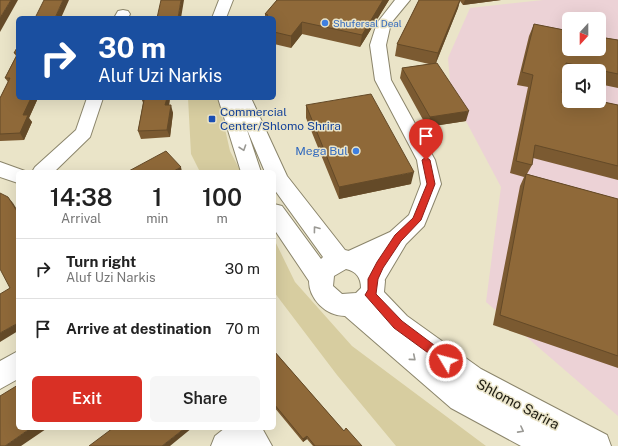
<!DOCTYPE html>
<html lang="en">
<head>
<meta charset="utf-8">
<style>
  body { margin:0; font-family:"Public Sans",sans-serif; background:#f6f6f6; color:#222; height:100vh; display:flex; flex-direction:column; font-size:15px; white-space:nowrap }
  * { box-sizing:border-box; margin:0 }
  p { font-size:13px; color:#767676 }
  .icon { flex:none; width:22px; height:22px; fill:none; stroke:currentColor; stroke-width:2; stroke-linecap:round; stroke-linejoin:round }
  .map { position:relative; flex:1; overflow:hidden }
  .side { position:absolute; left:16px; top:170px; width:260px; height:260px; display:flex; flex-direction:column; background:#fff; border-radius:6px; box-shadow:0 4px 16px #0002 }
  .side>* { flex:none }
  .hud { position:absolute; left:16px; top:16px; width:260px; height:84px; border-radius:6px; box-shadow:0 4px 16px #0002; background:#1a4fa0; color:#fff; overflow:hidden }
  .needle { width:26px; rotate:201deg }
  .buttons { position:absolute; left:562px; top:12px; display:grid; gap:8px }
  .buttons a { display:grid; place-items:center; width:44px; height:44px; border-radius:6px; background:#fff; box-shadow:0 4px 16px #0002; font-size:20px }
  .pin { position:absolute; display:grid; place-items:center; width:34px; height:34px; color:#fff; margin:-41px -17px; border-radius:50% 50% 50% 0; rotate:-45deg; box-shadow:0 0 4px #0007 }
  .pin .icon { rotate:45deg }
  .me { position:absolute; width:44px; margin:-22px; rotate:307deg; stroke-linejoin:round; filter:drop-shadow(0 0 3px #0008) }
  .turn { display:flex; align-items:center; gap:14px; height:84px; padding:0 16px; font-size:18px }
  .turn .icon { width:52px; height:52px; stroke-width:2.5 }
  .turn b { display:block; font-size:28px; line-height:34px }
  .eta { display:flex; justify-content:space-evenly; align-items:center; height:68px; text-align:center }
  .eta b { font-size:24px; font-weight:600; line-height:28px }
  .cta { display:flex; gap:8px; margin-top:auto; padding:8px 16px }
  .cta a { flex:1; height:46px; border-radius:6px; background:#d93025; color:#fff; font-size:16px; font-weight:600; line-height:46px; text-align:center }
  .cta a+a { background:#f6f6f6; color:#222 }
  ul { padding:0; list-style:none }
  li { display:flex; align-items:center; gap:12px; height:60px; padding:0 16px; border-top:1px solid #e0e0e0 }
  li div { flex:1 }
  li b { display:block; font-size:15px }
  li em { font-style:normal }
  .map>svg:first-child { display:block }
</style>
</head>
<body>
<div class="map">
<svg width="618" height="446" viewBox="0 0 618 446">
  <rect width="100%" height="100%" fill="#eae4c8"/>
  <path fill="#ecd2d6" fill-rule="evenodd" d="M543,0H618V416L486,302L501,187L451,93L448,58L470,8ZM569,19H599V49H569ZM569,71H599V101H569Z"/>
  <path fill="#d7cda0" d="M188,98H218L230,151L241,172H200L191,154Z
    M274,239L295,282L352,346L486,446H396L337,375L274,292Z"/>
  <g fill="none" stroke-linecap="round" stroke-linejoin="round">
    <g stroke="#8b856b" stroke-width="2">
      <path id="minor" d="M395,0H410L391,23L386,45L391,80L435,160L441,184L424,226L406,244L381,286L373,289L365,286L362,279L371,262L352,269L344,267L341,260L344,253L390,232L409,215L421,184L417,160L375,80L370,45L377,23Z
        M123,10L128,11L130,14L128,18H114L118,11Z
        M87,98H103L90,137L54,172H32L35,167L76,130Z
        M0,162L25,171L18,172V183L0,177Z
        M18,351V379L0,389V361Z
        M225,428H262L272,446H211L215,436Z"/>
    </g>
    <g stroke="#8b856b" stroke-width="2">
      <path id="tertiary" d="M219,0H233L226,18H212Z
        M218,98H251L287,176L345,250L365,255L373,260L378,266L385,281L384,292L407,316L481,369L607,435L611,446H521L451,408L345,316C326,316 309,299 309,281L274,229V204L282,206L321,259L323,257L274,189V172H265L246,127L261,172H241ZM346,269C356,271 361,278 361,288L356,293L342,294L333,286L334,276Z"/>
    </g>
    <use href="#minor" fill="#fff" fill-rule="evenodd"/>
    <use href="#tertiary" fill="#fff" fill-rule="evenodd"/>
  </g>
  <path fill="#7b5a31" d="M277,0H389L360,47L302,34L291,48L274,44V18H265V14Z
    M419,0H501L463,5L460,1L458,8L436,63L466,121L427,127L400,78L402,68L429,64L395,56L397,44Z
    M534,24L618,40V88L599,84V71H569V77L564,76L562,93L618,105V180L533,158L532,165L527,174L618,199V368L493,325L520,186L524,177L510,173L528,87L517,85L529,36Z
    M18,46V98H38L29,118L32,122L24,140L0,141V98L8,82L5,78L16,56L14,53Z
    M143,98H170L169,105L173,113L170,137L141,139L138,131L143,103L142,100Z
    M306,105L411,184L339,199L306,118Z
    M274,351L344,431L362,446H313L307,439L303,442L274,407Z"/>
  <path fill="#644a28" d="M11,0H18L0,32V18Z
    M63,0H69L61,18H55Z
    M181,0H184L181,18H178Z
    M383,0H389L360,47L362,35Z
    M460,0L458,8L435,65L438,53Z
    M465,0H501L463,5Z
    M302,22V34L291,48V36Z
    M31,98H38L29,118L32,122L24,140L20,133L23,115Z
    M167,98H170L168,113L165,105Z
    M171,105L173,113L170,137L167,130Z
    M469,111L466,121L427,127L430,117Z
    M181,167L182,172H172Z
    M414,172L411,184L339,199V187Z
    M8,197L13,203L18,211V213Z
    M18,323V331L0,342V333Z
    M31,428H45L46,429L21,446H5Z
    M185,428H192L170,446H162Z
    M307,436V439L303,442V439Z"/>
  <path fill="#8f6939" stroke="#644a28" d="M0,0H11L0,18Z
    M44,0H63L55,18H35Z
    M161,0H181L178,18H157Z
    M277,0H383L362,35L302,22L291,36L274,32V18H266L268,15L265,14Z
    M419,0H460L438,53L397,44Z
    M534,24L569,31V49H599V37L618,40V74L566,63L562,93L569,94V101H599L618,105V166L535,145L532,165L516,161L533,75L522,72Z
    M18,46V98H31L23,115H28L20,133L0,134V98L10,78H5L18,53H14Z
    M437,63L469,111L430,117L402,68Z
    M371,94L414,172L339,187L306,105Z
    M143,98H167L165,105H171L167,130L138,131L144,100H142Z
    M166,151L181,167L172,172H127Z
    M526,174L618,199V356L500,315Z
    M0,193L8,197L18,213V323L0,333V294L10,288L0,269Z
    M274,351L344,431L346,428L362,446H315L307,436L303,439L274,404Z
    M18,385V428H31L5,446H0V396Z
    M113,428H185L162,446H89Z"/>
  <defs><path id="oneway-chevron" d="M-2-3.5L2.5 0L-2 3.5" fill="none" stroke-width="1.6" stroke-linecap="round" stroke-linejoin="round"/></defs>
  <g stroke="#9a9994">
    <use href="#oneway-chevron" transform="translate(243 148) rotate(71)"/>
    <use href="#oneway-chevron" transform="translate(316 229) rotate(-127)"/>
    <use href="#oneway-chevron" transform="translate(413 358) rotate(40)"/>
    <use href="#oneway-chevron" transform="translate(521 430) rotate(28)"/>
  </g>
  <path fill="#d93025" stroke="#8d1f18" d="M426,157L430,160L435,184L421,220L401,241L383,268L378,279L376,294L402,321L450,357L452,361L450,365L446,366L394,328L365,295L368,290V279L377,262L395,235L413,218L427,184L422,160Z"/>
  <g fill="#3f7fe0" stroke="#eae4c8" stroke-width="1.5">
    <circle cx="325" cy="23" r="4"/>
    <circle cx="356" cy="151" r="4"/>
  </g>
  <rect fill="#1a4fb4" stroke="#eae4c8" stroke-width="1.5" x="208" y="115" width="8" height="8" rx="2"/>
  <g text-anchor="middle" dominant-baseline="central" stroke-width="3" stroke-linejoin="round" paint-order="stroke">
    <g font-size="10" fill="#366cbe" stroke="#eae4c8" text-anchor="start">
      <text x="333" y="23">Shufersal Deal</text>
    </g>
    <g font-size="12" fill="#164399" stroke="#eae4c8" text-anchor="start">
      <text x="220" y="112">Commercial<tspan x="220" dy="14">Center/Shlomo Shrira</tspan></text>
    </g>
    <g font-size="12" fill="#366cbe" stroke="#eae4c8" text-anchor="end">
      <text x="348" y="151">Mega Bul</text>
    </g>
    <g font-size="14" fill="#1e1c12" stroke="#eae4c8">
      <text transform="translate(518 404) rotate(28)">Shlomo Sarira</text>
    </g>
  </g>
</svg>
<div class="buttons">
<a><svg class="needle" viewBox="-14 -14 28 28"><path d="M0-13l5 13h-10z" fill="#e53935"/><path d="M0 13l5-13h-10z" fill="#767676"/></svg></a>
<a><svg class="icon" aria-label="sound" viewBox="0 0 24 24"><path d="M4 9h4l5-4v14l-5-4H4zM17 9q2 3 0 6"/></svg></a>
</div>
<div class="pin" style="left:426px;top:160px;background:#d93025"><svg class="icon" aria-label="arrive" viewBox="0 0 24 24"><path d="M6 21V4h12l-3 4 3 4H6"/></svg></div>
<svg class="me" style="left:446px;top:361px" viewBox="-20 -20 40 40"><circle r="17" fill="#d93025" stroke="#fff" stroke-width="3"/><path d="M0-11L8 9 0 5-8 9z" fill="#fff"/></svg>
<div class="hud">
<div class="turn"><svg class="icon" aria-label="right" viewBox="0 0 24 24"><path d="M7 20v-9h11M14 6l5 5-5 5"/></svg><div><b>30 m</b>Aluf Uzi Narkis</div></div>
</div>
<section class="side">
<div class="eta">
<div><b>14:38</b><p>Arrival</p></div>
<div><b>1</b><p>min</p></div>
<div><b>100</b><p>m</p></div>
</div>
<ul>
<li><svg class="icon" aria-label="right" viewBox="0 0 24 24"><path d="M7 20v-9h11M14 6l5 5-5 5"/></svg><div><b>Turn right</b><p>Aluf Uzi Narkis</p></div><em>30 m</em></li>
<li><svg class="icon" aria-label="arrive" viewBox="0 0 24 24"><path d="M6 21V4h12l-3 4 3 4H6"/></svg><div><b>Arrive at destination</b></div><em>70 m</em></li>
</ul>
<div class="cta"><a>Exit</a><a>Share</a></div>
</section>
</div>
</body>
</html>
